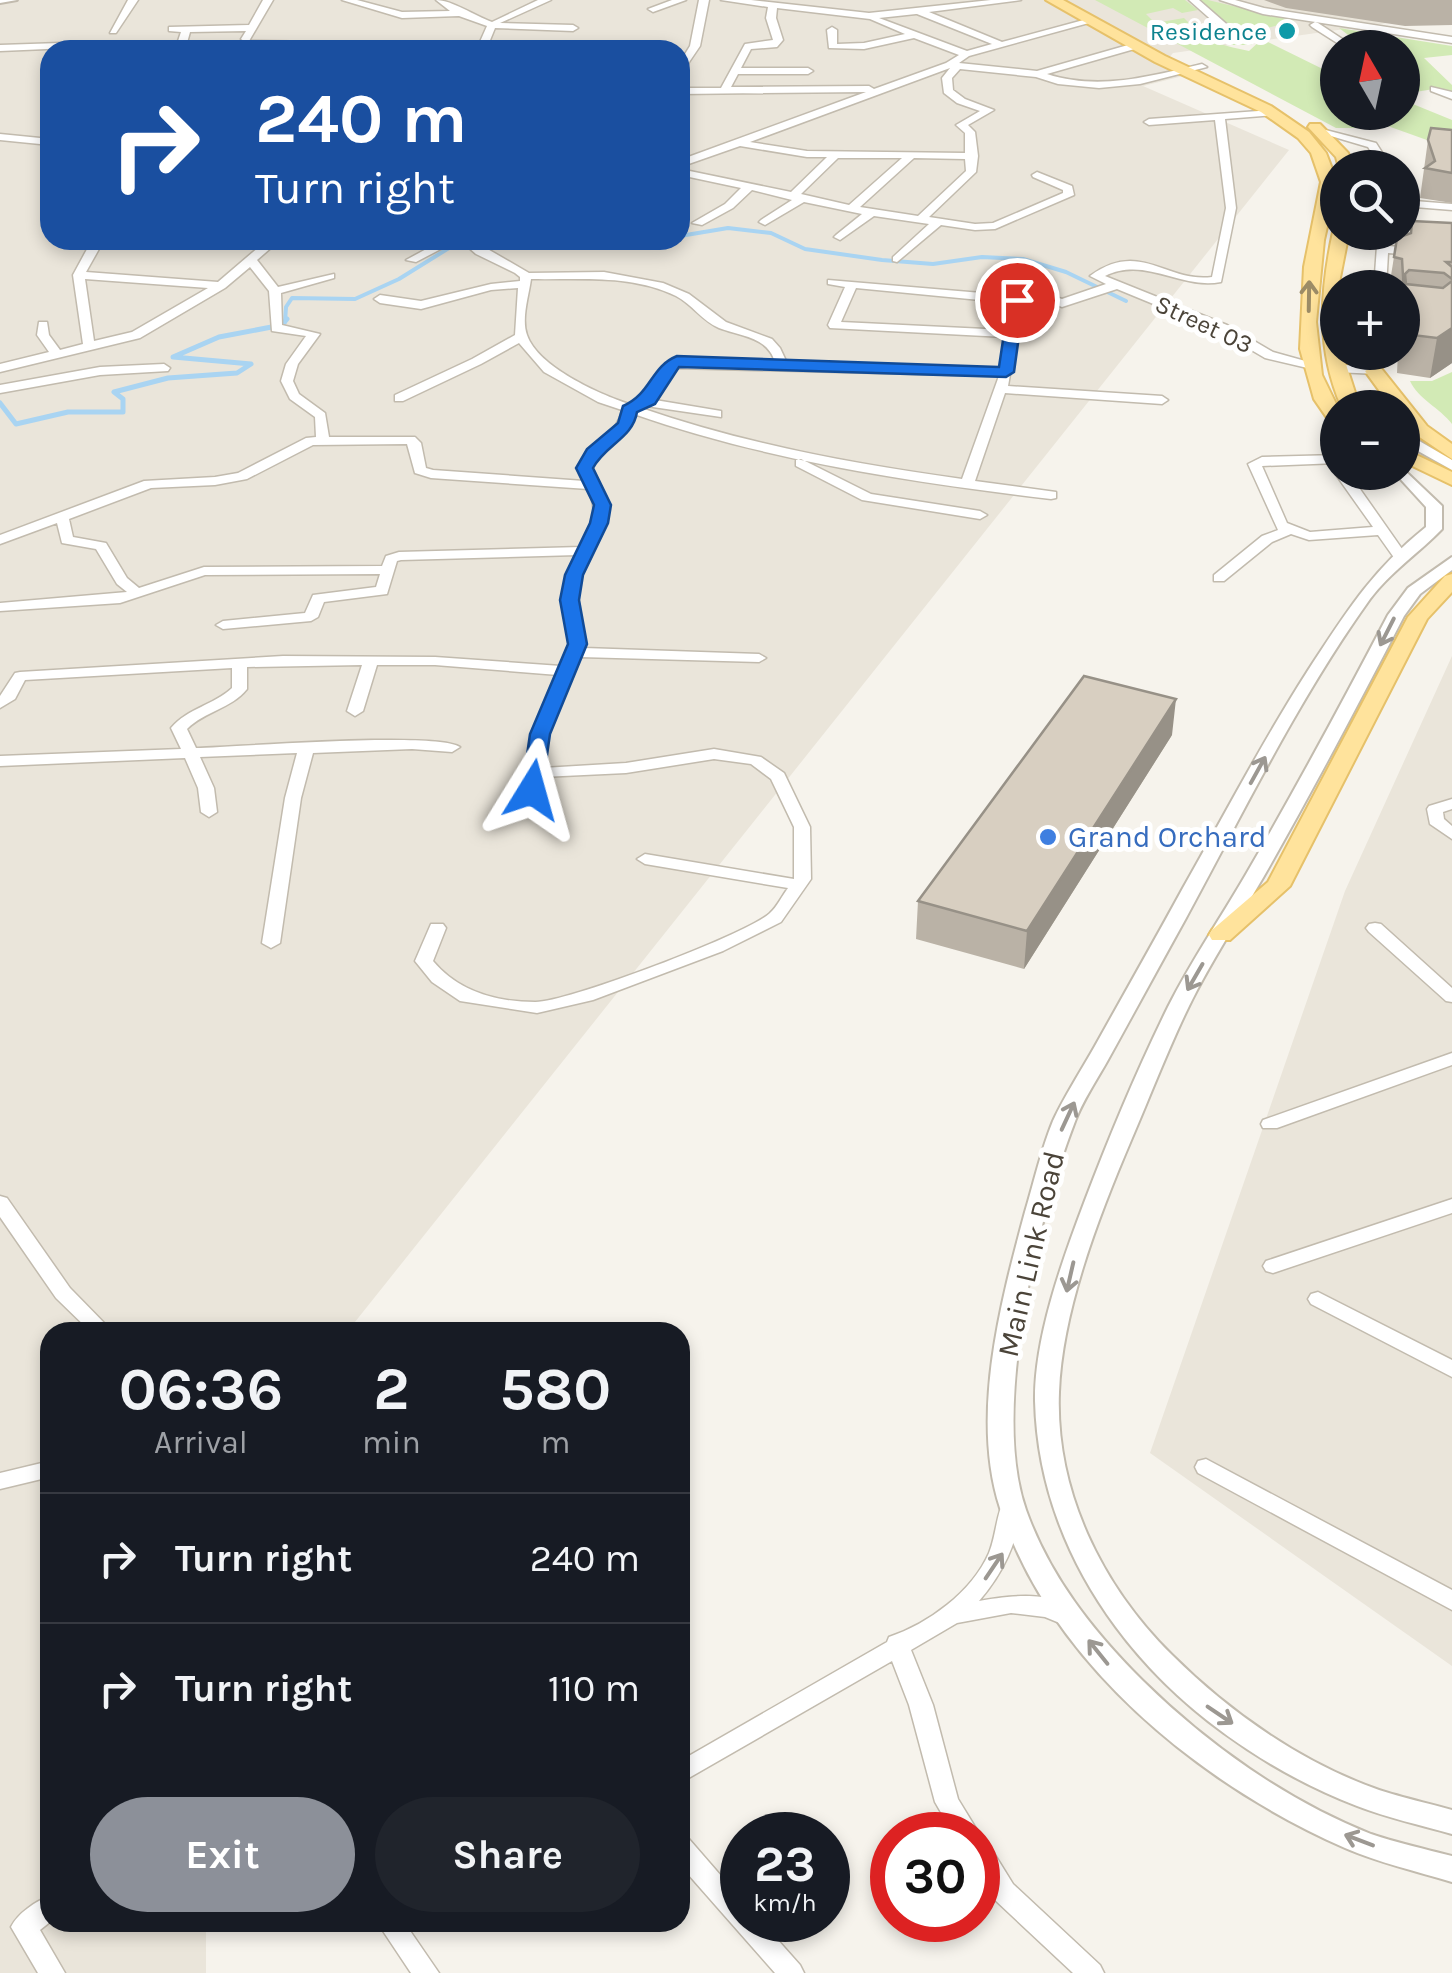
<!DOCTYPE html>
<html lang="en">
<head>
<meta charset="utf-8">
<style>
  body { margin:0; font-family:Karla,sans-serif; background:#20242c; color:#f1f3f6; height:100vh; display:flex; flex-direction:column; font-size:38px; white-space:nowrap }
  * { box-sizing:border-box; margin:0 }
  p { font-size:32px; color:#9ea1a6 }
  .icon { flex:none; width:55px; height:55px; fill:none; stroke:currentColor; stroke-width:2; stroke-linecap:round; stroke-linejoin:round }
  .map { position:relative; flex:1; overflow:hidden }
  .side { position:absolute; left:40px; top:1322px; width:650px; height:610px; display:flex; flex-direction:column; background:#171b24; border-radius:30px; box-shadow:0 5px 15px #0003 }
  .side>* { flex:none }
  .guide { position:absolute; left:40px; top:40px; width:650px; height:210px; border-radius:30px; box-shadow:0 5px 15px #0003; background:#1a4fa0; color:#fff; overflow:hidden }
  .needle { width:65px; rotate:351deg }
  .buttons { position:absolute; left:1320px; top:30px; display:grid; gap:20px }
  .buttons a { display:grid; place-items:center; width:100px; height:100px; border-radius:50%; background:#171b24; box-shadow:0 5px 15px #0003; font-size:50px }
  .speed { position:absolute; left:720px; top:1812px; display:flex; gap:20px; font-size:50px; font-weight:700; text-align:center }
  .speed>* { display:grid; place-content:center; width:130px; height:130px; border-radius:50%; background:#171b24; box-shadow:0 5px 15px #0003; line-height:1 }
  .speed small { font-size:25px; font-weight:400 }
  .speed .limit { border:15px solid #d22; background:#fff; color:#111 }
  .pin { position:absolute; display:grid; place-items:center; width:85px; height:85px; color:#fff; margin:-42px; border:5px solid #fff; border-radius:50%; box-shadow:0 2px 10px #0007 }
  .me { position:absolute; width:110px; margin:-55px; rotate:8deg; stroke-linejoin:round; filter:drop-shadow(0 0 8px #0008) }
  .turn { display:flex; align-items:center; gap:35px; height:210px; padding:0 50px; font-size:45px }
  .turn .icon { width:130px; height:130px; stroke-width:2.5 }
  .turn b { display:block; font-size:70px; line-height:85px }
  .eta { display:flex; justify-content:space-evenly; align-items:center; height:170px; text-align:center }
  .eta b { font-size:60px; font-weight:700; line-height:70px }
  .action { display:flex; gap:20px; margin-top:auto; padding:20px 50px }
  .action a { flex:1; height:115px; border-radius:60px; background:#8c9099; color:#fff; font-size:40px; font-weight:700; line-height:115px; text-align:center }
  .action a+a { background:#20242c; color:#f1f3f6 }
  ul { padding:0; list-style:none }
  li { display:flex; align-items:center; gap:30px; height:130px; padding:0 50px; border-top:2px solid #363941 }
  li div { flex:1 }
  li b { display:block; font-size:38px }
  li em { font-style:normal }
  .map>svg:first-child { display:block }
</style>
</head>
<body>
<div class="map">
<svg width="1452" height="1973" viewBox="0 0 1452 1973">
  <rect width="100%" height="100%" fill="#f6f3ec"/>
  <path fill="#eae5da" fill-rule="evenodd" d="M0,0H1452V14L1173,53L1162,66L1183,76L1143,86L1289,150L347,1332H50V1922L206,1923V1973H0ZM50,50H680V240H50Z
    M1452,656V1666L1150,1453L1345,891Z"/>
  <path fill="#d2eab5" d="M1095,0H1185L1198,10L1182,13L1173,8L1146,14L1155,23L1184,18L1192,26L1187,28C1204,40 1228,47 1249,51L1262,39L1337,76L1338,112H1402L1403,100L1452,120V149L1371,120L1358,128H1336Z
    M1198,0H1208L1295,21L1251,32L1257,39L1251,45H1229L1219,37L1235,29Z
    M1339,28L1452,46V55L1424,58L1452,85V96L1434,89L1403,94L1402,48L1364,47Z
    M1452,372V424C1440,408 1418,399 1410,381H1432Z"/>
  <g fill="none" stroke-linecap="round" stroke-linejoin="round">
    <path stroke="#a9d4f2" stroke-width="4" d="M680,236L728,228L771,233L805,249L882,260L933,264L982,257L1023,259L1066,272L1126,301
      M577,240H640
      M285,322L286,307L292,298L355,299L399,279L457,243"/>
    <path stroke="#a9d4f2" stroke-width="5" d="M0,403L16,424L68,412H123V399L114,392L168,378L237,373L251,364L173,357L219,337L282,325L287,319"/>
    <g stroke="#c2bbae" stroke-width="3">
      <path id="minor" d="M128,0H138L116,33H110Z
        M263,0H273L249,41L479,44L487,26L459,16L402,18L342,0H357L402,12L450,11L436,0C452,0 475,16 492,22L538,0H551L500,23L573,25L578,28L573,31L495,28L486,50L244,47L239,44L244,41L241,39L246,31L190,32L185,50H175L181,32L169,31V27L249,25Z
        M672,0H686L653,12L648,9Z
        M699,0H709L700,46L683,71L680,72V62L690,46Z
        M721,0H751L869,13L991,0H1021L929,12L1002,42L1091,18L1096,21L969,56L959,63L1037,71L1135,43L1140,46L1138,48L1047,74C1099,91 1151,76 1202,64L1207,67L1140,84L1099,88L1058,84L1036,77L960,69L952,78L953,90L965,99L994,110L968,125L975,132L978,156L976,172L929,217L975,224L993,223L1063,193V190L1033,177L1032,175L1037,172L1072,186L1074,195L995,229L975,230L941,225L897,262L893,261V257L929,224L874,216L840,240L834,237L836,235L862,214L804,202L765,225L759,222L761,220L792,200L752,190L733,208L702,225L692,223L725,204L741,188L680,175V169L791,192L827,157H807L740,146L680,167V160L866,92L680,94V88H721L745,44L773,40L766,18L768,7ZM777,8L870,19L905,34L864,43L837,44V30L832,27L827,30L829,48L864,49L914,38L959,55L946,63L874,89L869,86L731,87L738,74H808L813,71L808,68H741L751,49L777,47L783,40L776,18ZM916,14H917L992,44L967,51L879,18ZM950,68L942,78L944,93L957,103L980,111L956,125L965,133V153L807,151L750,142ZM838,158H902L849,205L801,194ZM914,158L965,159L966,171L918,216L860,207Z
        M1189,0H1199L1231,28V32H1225Z
        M1220,0H1235L1264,8L1452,37V43L1263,14Z
        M1315,22L1318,23L1356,48H1345L1312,27L1310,25Z
        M91,42L96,45L94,47L0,51V45Z
        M1431,87L1452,92V99L1431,91Z
        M1272,110L1277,113L1276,115L1225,119L1236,208L1221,282C1180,290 1146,256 1105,276L1227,325L1273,352L1316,364V370L1265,358L1219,331L1117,289L1062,307L1025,293V289L1029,288L1062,299L1106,284L1090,276C1140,239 1166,283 1212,277L1226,208L1215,120L1149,125L1144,122L1149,119Z
        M1314,127L1376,143L1392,168H1381L1368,147L1314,131Z
        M0,134L50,139V145L0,140Z
        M1402,200L1452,204V210L1402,206Z
        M1378,232H1390L1389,246L1452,252V258L1388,253L1386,288H1374Z
        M92,240H104L86,272L218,282L267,240H280L257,260L278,287L334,274V278L281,293L282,325L320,334L298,364L293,381L299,394L325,413L329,437H415L421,443L426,468L433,470L584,481L578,467C592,444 618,433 622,410L598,402L544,372L519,343L481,364L403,401H395V395L472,359L515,335L518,288L491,290L421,309L380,303L374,299L380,295L421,301L491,284L520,281V277L515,273L476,254L460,240H472L529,273L604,272L663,283L689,294L726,322L772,339L780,348L787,363L1000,369L1005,337L830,328L828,325L845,287L828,284V280L1017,296L1023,300L1008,386L1162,396L1168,400L1162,404L1005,393L975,481L1056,492V498L1051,499C911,482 768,461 634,414C630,437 603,447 592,467L609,505L606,523L581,575L577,600L584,648L759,654L766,658L759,662L580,657L548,734L543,768L626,763L714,749L761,757L784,773L810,827L811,879L781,922L723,951L593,1000L537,1013L460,1001L432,982L415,961L431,924H443L446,928L433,961C458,991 496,1002 535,1002C565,1003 748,934 770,913C777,907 782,896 788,888L645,864L637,859L645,854L794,879V827L771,779L751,764L714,759L626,773L542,777L540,790L532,795L524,790L532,734L558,675L435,665H377L363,711L355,716L347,711L362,665L247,667V689C231,709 205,711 187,729L196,748C237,747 437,731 460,747L452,752L412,749L313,753L301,798L280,943L271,948L262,943L285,798L297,753L200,757L214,788L217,812L209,817L201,812L198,788L185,758L0,766V756L181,749L171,728C188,708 214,705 232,688V668L25,680L15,699L0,708V696L15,673L20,672L283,656L435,657L561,666L571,644L563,600L567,575L577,555L401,560L397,561L387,594L324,602L318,617L311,621L223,629L216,625L223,621L305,613L313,595L376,587L380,574L205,575L120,603L0,611V603L127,592L117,584L96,549L62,543L57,523L0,544V535L144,481L215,477L238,473L306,438L316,437L315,417L290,399L281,381L286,364L306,336L272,331L269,291L250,267L225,288L140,338L0,372V364L49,352L37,335L39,322H47L49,335L60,350L83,344L73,275ZM85,279L208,288L132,332L94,341ZM531,279C580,280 631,274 676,296C692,304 702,321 719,328C740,336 769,337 775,363L669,361L644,397L629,404C599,394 538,367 527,335C521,319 529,295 531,279ZM856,288L1011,303L1006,330L841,322ZM677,368L999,376L962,479C854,464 745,444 641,408L646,406L721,417V411L655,400ZM407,444L415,473L431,478L588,489C599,514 592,523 581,547L399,552L386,556L382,566L204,567L139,588L127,578L106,543L73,537L69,519L151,488L215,485L247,479L313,445Z
        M164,240H195L189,243L169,244Z
        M443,240H458L416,262L406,260Z
        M1369,352H1381L1378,374L1335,372L1329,368L1335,364L1368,367Z
        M164,364L170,368L168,371L100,375L0,393V385L100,367Z
        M1338,455V463L1262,466L1287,523L1310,532L1373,527L1334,472L1338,469V472H1348L1407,556L1405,559H1395L1378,535L1309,540L1291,534L1272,542L1224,581H1214V575L1262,536L1278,530L1248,464L1262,457Z
        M801,459L871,494L980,511L987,515L980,519L862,500L796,466V460Z
        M1452,799V809L1443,812L1444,819L1452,826V839L1430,824L1427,809L1429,806Z
        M1375,923L1381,924L1452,988V1002L1446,1001L1369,932L1366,928L1369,924Z
        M1452,1053V1065L1277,1128H1263L1261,1124L1263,1120Z
        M0,1196L7,1198L70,1288L113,1332H91L56,1298L0,1217Z
        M1452,1199V1213L1273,1273L1266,1271L1263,1266L1266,1261Z
        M1318,1292L1452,1360V1377L1311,1304L1308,1299L1311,1294Z
        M1206,1459L1452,1590V1610L1198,1473L1195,1467L1198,1461Z
        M50,1461V1477L0,1489V1473Z
        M1012,1498L1020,1500L1023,1506C1016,1544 1004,1572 979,1601C1007,1596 1061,1588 1078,1617L1075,1623L1067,1626L1045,1617L1011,1613L957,1623L911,1650L933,1705L958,1799L980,1835L978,1839L987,1842L1013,1884L1100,1965L1104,1973H1073L995,1900L978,1871V1835H954L935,1802L909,1705L892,1661L680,1783V1761L887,1642L889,1637C928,1624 972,1592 989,1553C996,1536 996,1516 1004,1500Z
        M680,1836L689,1839L742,1900V1920H760L800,1965L804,1973H775L680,1865Z
        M50,1896V1922L40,1930L65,1973H38L11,1927C18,1913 36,1901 50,1896Z
        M377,1922H404L439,1973H411Z"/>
    </g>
    <g stroke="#c2bbae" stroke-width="4">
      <path id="tertiary" d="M0,0H17L0,3Z
        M1402,431L1452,460V470L1402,442Z
        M1402,468L1442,506V529C1419,553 1391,571 1370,599C1299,698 1244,811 1186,918C1160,965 1135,1011 1109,1058C1097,1080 1082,1101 1074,1124C1037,1220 991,1411 1026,1510C1050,1577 1093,1631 1143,1681C1207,1744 1287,1801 1371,1834C1397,1843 1425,1849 1452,1856V1882C1416,1871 1379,1863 1345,1848C1200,1784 1050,1663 1000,1508C970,1416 1001,1301 1025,1212C1034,1182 1041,1150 1053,1121C1065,1095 1081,1071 1095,1046C1124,994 1154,941 1183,888C1224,816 1262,742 1307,672C1345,614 1371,571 1426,527V507L1394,472H1402Z
        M1452,557V570L1420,594L1404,616C1359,703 1313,790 1264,876C1239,919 1211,961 1189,1006C1168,1049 1151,1094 1132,1138C1100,1213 1062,1310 1059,1392C1055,1491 1102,1586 1172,1655C1229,1712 1302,1763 1379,1790C1403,1798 1428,1803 1452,1810V1834C1420,1825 1388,1818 1357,1806C1264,1770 1175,1707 1116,1627C1067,1561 1037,1484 1035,1401C1034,1339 1062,1261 1084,1203C1109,1137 1137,1070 1168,1007C1191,961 1220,919 1245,876C1295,790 1342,703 1388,615L1408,588Z"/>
    </g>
    <g stroke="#e6c16a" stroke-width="4">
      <path id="primary" d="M1046,0H1063L1165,56L1271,106L1309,132L1326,153L1337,182L1324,240L1316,322L1322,375L1338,408V426L1332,425L1314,399L1300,349L1304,267L1321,182L1311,153L1298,138L1261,112L1155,62Z
        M1310,124H1320L1348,153L1354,168H1339L1336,157L1308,127Z
        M1338,228V232H1349L1338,288V352H1342L1360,408H1342C1316,350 1320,292 1333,232Z
        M1374,366L1380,367L1427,426L1452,444V459L1415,434L1402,420V408H1392L1365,371Z
        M1402,448L1452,472V485L1402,461Z
        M1452,574V592L1427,619L1290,886L1230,940H1212L1209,935L1212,930L1268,882L1408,617L1445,576Z"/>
    </g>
    <use href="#minor" fill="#fff" fill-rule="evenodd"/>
    <use href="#tertiary" fill="#fff" fill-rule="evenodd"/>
    <use href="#primary" fill="#ffe39c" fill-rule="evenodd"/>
  </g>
  <path fill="#bab2a6" d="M1264,0H1452V25L1405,26L1286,8Z
    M1452,130V203L1420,198L1428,140Z
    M1412,221L1452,223V363L1430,378L1397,373L1398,352H1402V288H1389L1397,238L1410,233Z
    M1172,735L1024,969L916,939L918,901Z"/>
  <path fill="#979187" d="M1452,328V363L1430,378L1437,338Z
    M1176,699L1172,735L1024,969L1027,931Z"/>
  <path fill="#d8cfc1" stroke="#979187" stroke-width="2.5" d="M1431,128L1452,130V173L1425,168L1435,161L1428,140Z
    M1412,221L1452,223V262H1446L1452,267V279L1444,273L1409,270L1405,274L1406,284L1443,288L1452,281V328L1437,338L1404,334V310L1402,309V293H1404L1402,259L1394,257L1397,238L1411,233Z
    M1084,676L1176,699L1027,931L918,901Z"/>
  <defs><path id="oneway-shaft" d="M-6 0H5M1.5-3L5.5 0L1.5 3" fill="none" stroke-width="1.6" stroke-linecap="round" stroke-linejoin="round" transform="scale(2.5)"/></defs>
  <use stroke="#9c8c66" href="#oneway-shaft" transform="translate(1309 296) rotate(-89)"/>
  <g stroke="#9c9892">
    <use href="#oneway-shaft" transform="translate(1387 632) rotate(117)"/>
    <use href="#oneway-shaft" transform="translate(1258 770) rotate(-61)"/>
    <use href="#oneway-shaft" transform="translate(1195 977) rotate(120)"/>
    <use href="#oneway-shaft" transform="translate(1068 1116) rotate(-65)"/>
    <use href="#oneway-shaft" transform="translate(1070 1277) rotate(103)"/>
    <use href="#oneway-shaft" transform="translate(994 1566) rotate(-56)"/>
    <use href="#oneway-shaft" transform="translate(1098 1652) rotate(-129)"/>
    <use href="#oneway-shaft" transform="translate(1220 1715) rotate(34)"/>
    <use href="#oneway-shaft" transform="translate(1359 1840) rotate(-159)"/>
  </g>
  <path fill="#1a73e8" stroke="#114b97" stroke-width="2.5" d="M1017,296L1024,300L1014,372L1006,377L679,367L655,404L637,412C633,438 605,445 593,468L611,505L608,523L583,575L579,600L587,644L550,734L542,790L539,795H525L522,790L530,734L568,644L560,600L565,575L590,523L594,505L576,468L587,449L618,423L623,406C652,393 650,367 677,356L999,367L1009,300Z"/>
  <circle fill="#0f9aa8" stroke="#fff" stroke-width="4" cx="1287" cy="31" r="10"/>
  <circle fill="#3f7fe0" stroke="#fff" stroke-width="4" cx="1048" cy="837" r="10"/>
  <g text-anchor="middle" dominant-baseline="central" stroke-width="10" stroke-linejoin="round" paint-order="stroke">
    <g font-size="25" fill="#0d838f" stroke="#fff" text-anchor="end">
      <text x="1267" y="31">Residence</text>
    </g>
    <g font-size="25" fill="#4b4439" stroke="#fff">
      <text transform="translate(1204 324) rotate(25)">Street 03</text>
    </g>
    <g font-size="30" fill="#366cbe" stroke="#fff" text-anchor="start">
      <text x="1068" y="837">Grand Orchard</text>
    </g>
    <g font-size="30" fill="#4b4439" stroke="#fff">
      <text transform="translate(1031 1254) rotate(-77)">Main Link Road</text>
    </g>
  </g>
</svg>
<div class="buttons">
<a><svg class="needle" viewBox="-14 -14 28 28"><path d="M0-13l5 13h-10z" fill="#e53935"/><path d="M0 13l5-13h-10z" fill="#9ea1a6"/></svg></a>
<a><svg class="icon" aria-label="search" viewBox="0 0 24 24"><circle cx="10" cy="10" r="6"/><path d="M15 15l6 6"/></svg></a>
<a>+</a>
<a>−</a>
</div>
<div class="speed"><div>23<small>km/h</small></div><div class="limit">30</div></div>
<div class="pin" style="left:1017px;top:300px;background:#d93025"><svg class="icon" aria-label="arrive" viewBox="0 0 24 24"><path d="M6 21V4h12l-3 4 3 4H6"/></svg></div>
<svg class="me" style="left:532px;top:790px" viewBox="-20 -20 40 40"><path d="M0-17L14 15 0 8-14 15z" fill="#1a73e8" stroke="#fff" stroke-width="4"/></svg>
<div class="guide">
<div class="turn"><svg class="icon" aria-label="right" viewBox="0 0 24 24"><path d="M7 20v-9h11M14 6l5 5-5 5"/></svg><div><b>240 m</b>Turn right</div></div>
</div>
<section class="side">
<div class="eta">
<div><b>06:36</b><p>Arrival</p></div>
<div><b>2</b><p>min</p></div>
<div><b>580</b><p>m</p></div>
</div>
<ul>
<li><svg class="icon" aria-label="right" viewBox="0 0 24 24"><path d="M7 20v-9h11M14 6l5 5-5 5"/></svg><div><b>Turn right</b></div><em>240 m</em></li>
<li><svg class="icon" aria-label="right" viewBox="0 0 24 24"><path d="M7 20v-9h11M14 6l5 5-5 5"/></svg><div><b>Turn right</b></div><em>110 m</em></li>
</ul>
<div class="action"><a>Exit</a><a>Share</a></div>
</section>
</div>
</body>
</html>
